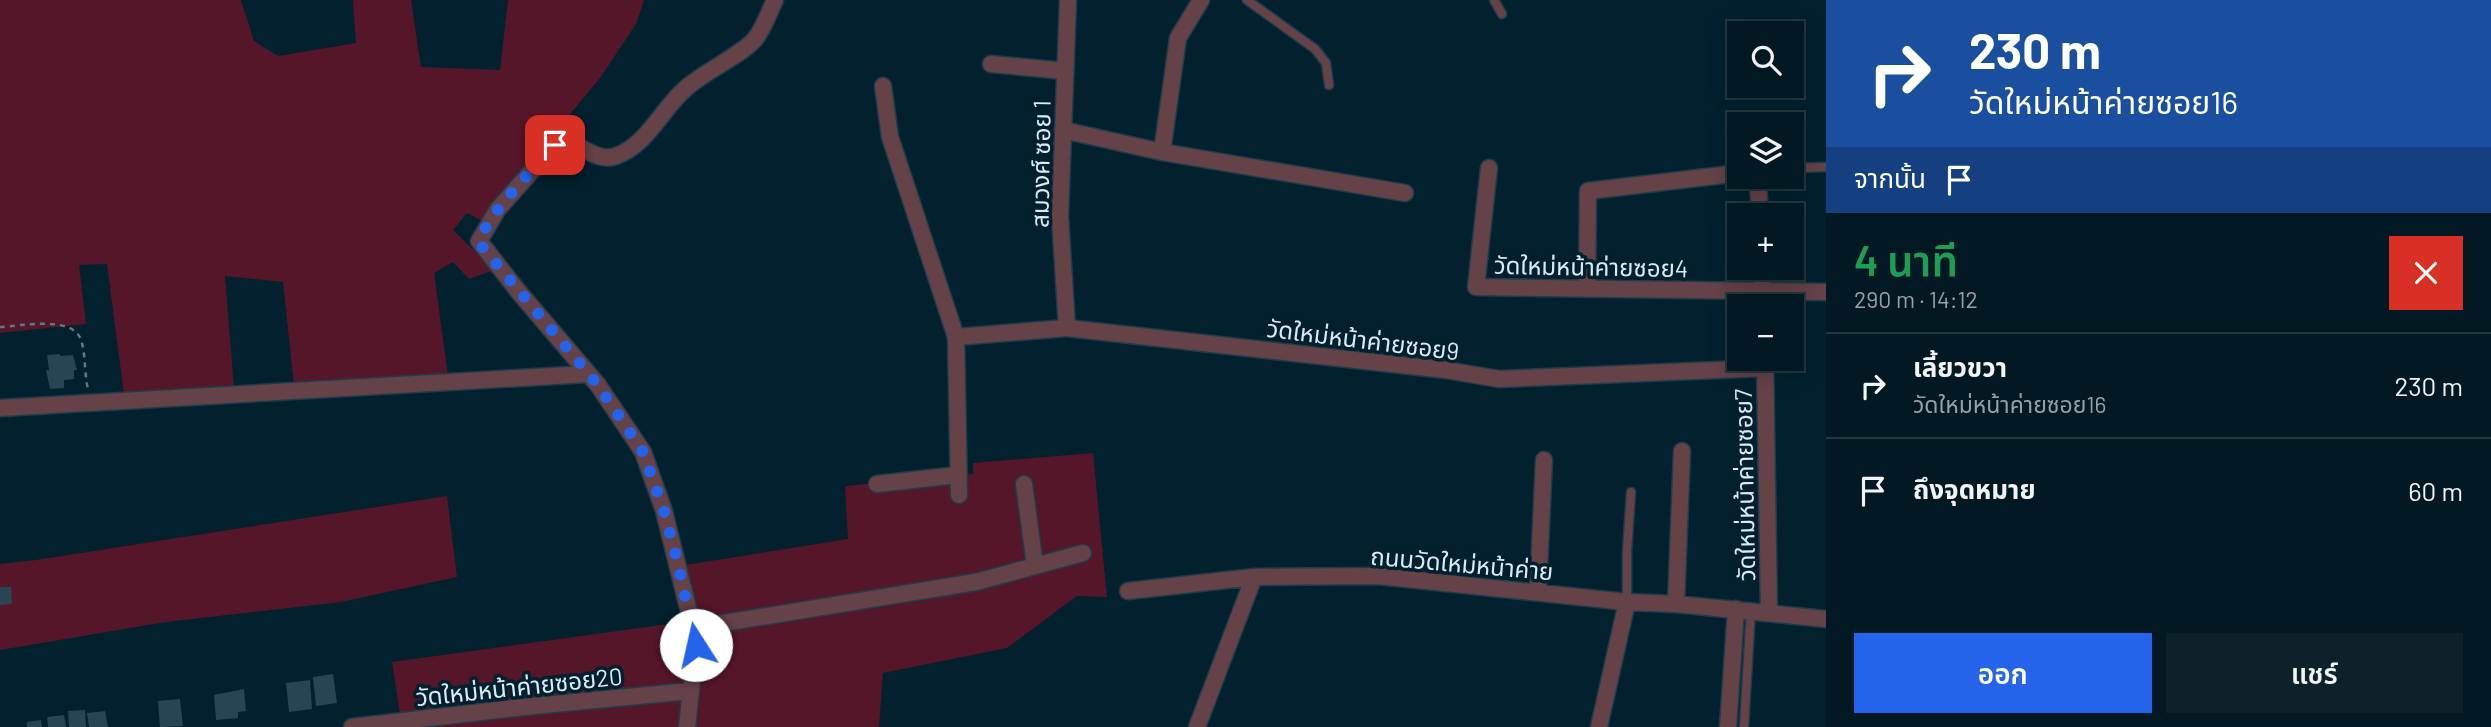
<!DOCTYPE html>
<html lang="th">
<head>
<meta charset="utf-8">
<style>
  body { margin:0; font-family:Barlow,"Noto Sans Thai",sans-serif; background:#0c212a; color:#f1f3f6; height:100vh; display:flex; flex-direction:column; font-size:26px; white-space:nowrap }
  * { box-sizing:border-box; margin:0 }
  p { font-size:23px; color:#96a0a5 }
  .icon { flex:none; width:38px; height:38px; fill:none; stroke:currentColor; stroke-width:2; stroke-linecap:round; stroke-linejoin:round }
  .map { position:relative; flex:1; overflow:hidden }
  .panel { display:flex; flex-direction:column; background:#021822; width:665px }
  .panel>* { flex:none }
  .banner { background:#1a4fa0; color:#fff; overflow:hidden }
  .buttons { position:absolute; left:1727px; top:21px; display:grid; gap:14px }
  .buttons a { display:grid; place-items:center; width:77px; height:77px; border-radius:0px; background:#021822; box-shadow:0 4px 18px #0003,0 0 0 2px #233740; font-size:35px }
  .pin { position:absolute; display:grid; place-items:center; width:60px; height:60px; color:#fff; margin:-30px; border-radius:14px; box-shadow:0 4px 10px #0006 }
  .me { position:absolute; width:77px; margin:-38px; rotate:350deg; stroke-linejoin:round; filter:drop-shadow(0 0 5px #0008) }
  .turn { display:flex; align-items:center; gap:24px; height:147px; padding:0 28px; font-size:32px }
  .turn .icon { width:91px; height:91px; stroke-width:2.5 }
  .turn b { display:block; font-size:49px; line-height:60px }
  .then { display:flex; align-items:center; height:66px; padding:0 28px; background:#0003; gap:14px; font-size:26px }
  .round { display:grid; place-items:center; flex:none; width:74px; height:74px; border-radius:0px; background:#0c212a }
  .summary { display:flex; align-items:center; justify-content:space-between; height:119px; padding:0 28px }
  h1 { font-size:42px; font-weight:600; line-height:52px; color:#1e9e55 }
  .button { display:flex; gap:14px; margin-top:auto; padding:14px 28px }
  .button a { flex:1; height:80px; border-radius:0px; background:#2563eb; color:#fff; font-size:28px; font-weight:600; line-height:80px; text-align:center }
  .button a+a { background:#0c212a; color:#f1f3f6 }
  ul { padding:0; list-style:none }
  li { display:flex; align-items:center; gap:21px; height:105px; padding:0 28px; border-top:2px solid #233740 }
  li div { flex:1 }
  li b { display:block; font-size:26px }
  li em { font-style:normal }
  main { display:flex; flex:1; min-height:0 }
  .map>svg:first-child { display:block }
</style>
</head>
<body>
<main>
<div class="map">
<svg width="1826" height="727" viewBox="0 0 1826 727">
  <rect width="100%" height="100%" fill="#02202e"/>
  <path fill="#561629" d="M0,0H241L254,41L278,56L356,43L353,0H411L421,67L500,70L508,0H644L636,24L600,78L482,221L467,213L453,230L494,270L469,279L453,262L434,273L448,376L294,385L283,282L225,276L234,388L124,395L107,264L79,265L86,324L0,333Z
    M1093,453L1107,597L1077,596L1007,648L883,673L879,727H352L401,721L392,662L691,621L679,566L848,539L845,486L973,474V463Z
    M447,496L457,577L341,602L166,622L0,650V564L36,560Z"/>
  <path fill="#274554" d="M60,354V356L73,355L77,370H74V379L64,380V388L50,389L46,370H49L47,355Z
    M0,587H11L12,604L0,605Z
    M333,674L337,703L316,706L313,677Z
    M310,680L312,709L289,712L286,683Z
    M244,689L246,711L238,712V718L216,720L214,695Z
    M180,699L183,726L160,727L158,701Z
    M85,710L86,727H69L68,711Z
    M105,711L108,727H89L87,713Z
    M64,715L66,727H48L47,717Z
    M41,720L42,727H27V722Z"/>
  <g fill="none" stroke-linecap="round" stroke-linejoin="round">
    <g stroke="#203c4a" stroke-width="11">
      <path id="lane" d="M1247,0L1315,49L1326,63L1329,85
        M1494,0L1502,14
        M1792,168L1826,167
        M1627,602V552L1631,492
        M1744,727L1751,610"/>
    </g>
    <g stroke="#203c4a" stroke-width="19">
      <path id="street" d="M991,64L1065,71
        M883,86L890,137L956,337L959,495
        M1063,130L1162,152L1178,38L1201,0
        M1162,152L1405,193
        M1489,168L1476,287L1826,292
        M1750,177L1758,182L1760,215
        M1761,268L1763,306
        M1587,289L1588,191L1740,173
        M1067,328L1060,216L1068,0
        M956,337L1067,328L1446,370L1499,379L1766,368
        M1765,359L1769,612
        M0,408L588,374
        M877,484L958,475
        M1024,484L1035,566
        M1128,591L1254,577
        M1538,592L1544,460
        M1676,604L1682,451
        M693,628L976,582L1083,553
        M352,727L533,706L690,691
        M687,727L696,645L693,628L664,511L643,452L598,385L518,291L479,241L498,209L555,145C577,136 593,164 616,156C647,145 661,110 685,89C702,73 743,54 755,39C764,28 769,12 775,0
        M1197,727L1254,577L1378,576L1627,602L1676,604L1826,619
        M1599,727L1627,602
        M1728,727L1736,609"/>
    </g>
    <path stroke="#617985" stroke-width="2.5" stroke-dasharray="5 5" stroke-linecap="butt" d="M0,327C20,326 73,315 81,340C86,355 84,373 88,389"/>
    <use href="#lane" stroke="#654148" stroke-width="8"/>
    <use href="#street" stroke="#654148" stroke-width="16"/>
  </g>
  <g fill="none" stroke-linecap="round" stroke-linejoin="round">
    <path stroke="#2563eb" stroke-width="12" stroke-dasharray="0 21.6" d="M555,145C539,163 479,223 480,244L598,385L643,452L664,511L677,560L696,645"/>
  </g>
  <g text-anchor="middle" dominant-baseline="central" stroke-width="7" stroke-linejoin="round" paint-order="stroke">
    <g font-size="24" fill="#daebf5" stroke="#02202e">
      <text transform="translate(1040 164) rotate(-89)">สมวงศ์ ซอย 1</text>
      <text transform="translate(1591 266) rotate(1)">วัดใหม่หน้าค่ายซอย4</text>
      <text transform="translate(1363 339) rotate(7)">วัดใหม่หน้าค่ายซอย9</text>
      <text transform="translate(1744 485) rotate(-91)">วัดใหม่หน้าค่ายซอย7</text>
      <text transform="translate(1462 563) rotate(5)">ถนนวัดใหม่หน้าค่าย</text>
      <text transform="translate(519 686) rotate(-6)">วัดใหม่หน้าค่ายซอย20</text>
    </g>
  </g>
</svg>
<div class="buttons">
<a><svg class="icon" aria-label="search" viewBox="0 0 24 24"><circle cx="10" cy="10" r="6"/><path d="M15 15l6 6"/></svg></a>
<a><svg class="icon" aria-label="layers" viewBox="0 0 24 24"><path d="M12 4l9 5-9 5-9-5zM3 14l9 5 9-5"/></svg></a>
<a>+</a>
<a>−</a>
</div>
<div class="pin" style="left:555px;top:145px;background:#d93025"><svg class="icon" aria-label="arrive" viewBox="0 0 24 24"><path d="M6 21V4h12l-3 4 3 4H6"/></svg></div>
<svg class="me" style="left:696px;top:645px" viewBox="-20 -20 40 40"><circle r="19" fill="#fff"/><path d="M0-13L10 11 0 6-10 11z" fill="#2563eb"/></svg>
</div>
<section class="panel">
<div class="banner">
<div class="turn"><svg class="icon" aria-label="right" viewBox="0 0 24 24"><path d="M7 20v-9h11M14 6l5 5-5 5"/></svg><div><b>230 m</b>วัดใหม่หน้าค่ายซอย16</div></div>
<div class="then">จากนั้น<svg class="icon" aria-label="arrive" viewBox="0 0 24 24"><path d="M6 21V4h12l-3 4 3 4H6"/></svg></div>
</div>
<div class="summary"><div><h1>4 นาที</h1><p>290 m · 14:12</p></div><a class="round" style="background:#d93025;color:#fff"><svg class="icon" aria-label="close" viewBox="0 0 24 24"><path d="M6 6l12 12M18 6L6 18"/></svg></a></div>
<ul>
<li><svg class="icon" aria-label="right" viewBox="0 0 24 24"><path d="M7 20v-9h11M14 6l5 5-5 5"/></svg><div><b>เลี้ยวขวา</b><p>วัดใหม่หน้าค่ายซอย16</p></div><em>230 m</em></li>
<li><svg class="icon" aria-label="arrive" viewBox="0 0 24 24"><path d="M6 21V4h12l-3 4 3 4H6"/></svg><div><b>ถึงจุดหมาย</b></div><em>60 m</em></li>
</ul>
<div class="button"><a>ออก</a><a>แชร์</a></div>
</section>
</main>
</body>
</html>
